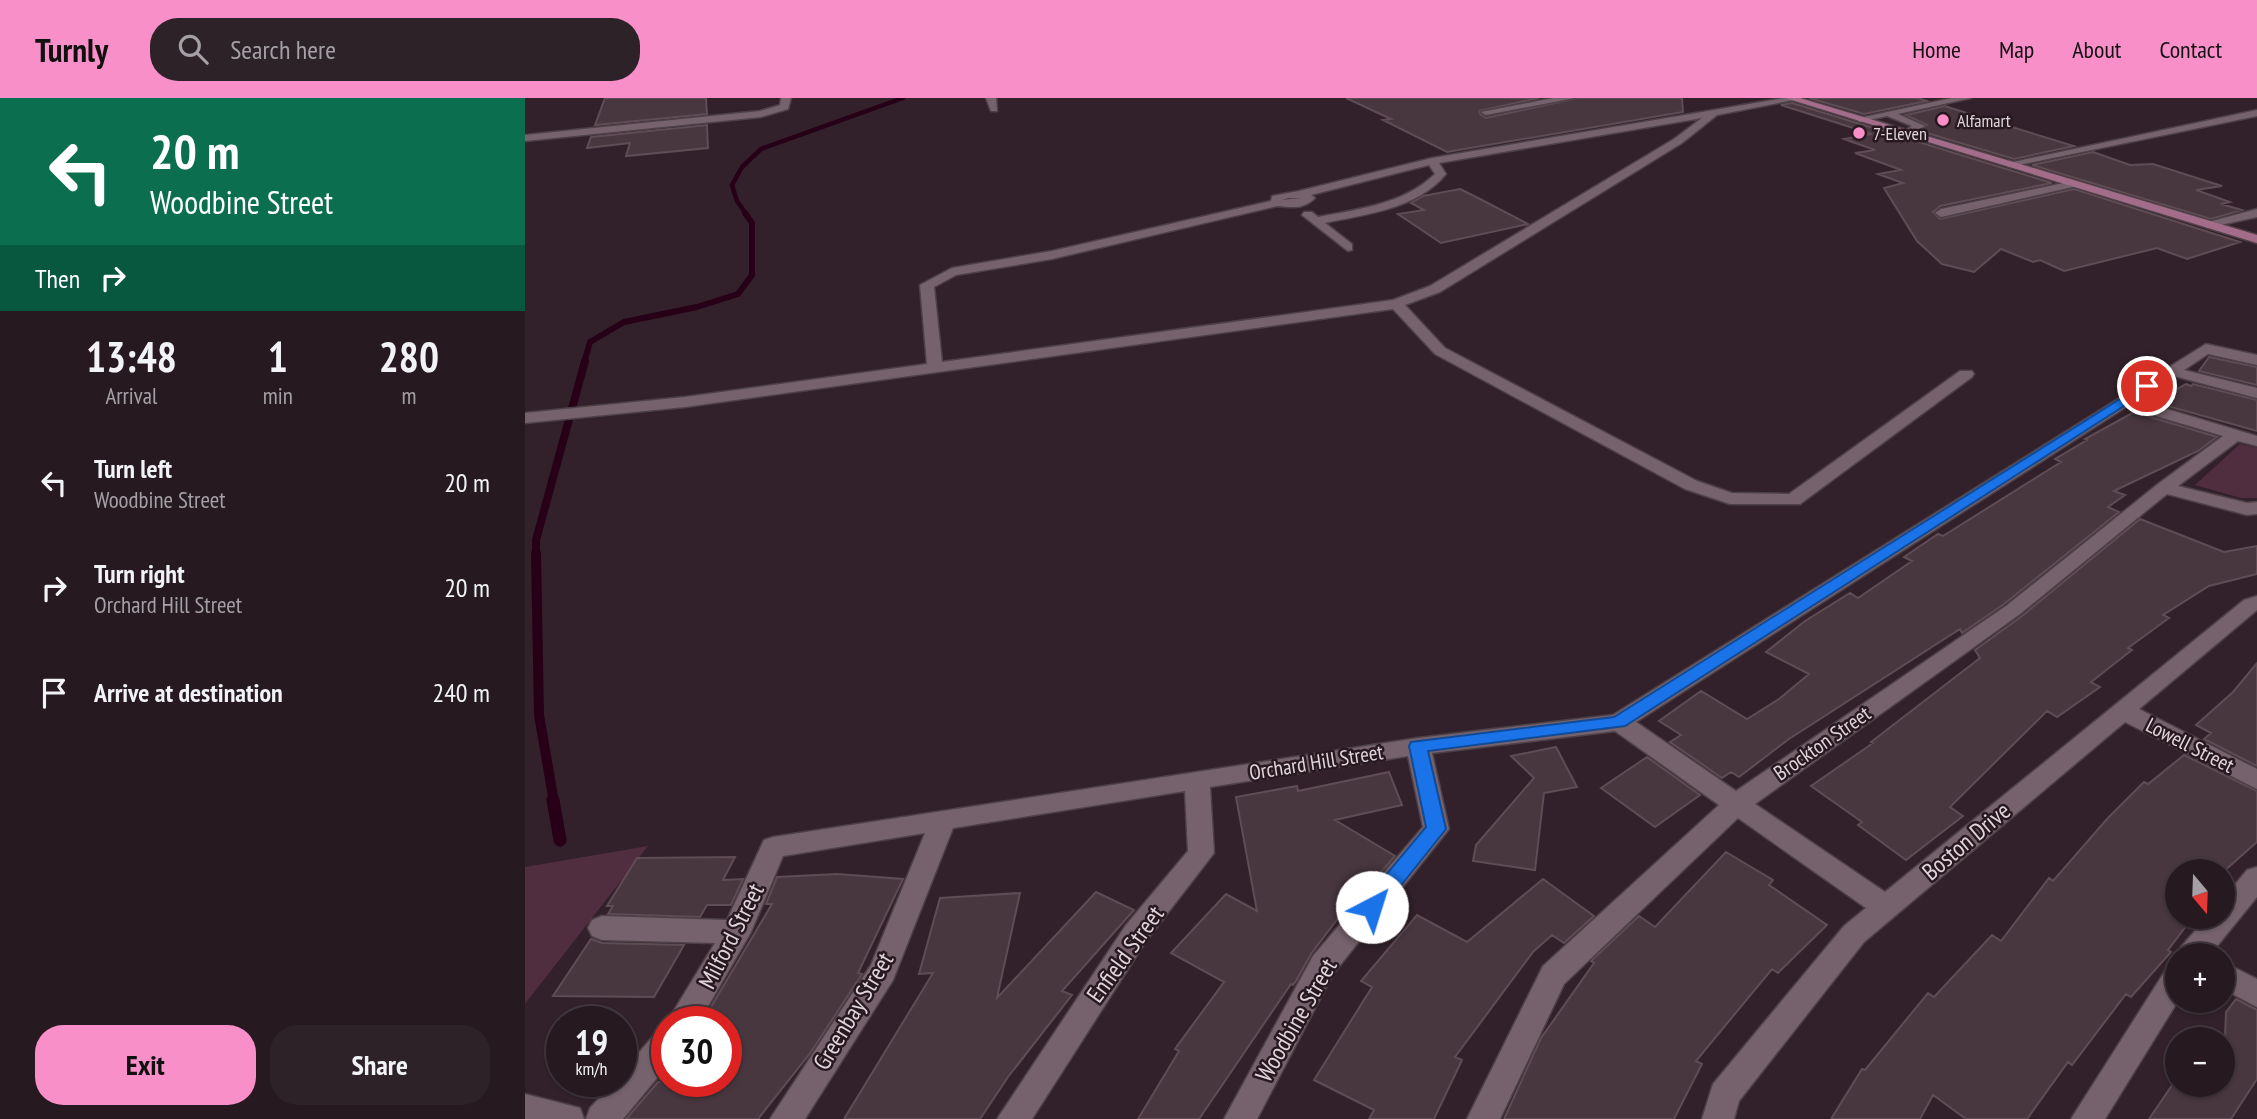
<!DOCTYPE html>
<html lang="en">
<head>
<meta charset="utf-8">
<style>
  body { margin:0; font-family:"PT Sans Narrow",sans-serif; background:#2e2229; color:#f1f3f6; height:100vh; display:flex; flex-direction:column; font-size:26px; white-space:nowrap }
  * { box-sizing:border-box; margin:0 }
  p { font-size:23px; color:#a4a0a5 }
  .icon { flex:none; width:38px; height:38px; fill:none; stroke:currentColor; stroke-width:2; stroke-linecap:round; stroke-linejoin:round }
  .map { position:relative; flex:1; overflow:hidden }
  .drawer { display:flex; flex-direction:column; background:#261920; width:525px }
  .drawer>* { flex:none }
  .banner { background:#0b6e4f; color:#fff; overflow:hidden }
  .needle { width:46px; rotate:161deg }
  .controls { position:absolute; left:1640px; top:761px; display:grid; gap:14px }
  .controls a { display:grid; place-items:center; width:70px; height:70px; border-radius:50%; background:#261920; box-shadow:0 2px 5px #0004,0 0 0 2px #42383e; font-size:35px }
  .speed { position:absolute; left:21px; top:908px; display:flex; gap:14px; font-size:35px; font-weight:700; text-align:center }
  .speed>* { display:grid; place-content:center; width:91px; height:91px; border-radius:50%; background:#261920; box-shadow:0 2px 5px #0004,0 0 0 2px #42383e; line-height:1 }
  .speed small { font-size:18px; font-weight:400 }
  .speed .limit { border:10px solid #d22; background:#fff; color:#111 }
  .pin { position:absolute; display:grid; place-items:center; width:60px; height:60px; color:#fff; margin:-30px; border:4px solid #fff; border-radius:50%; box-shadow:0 2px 7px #0007 }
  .me { position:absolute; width:77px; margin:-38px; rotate:40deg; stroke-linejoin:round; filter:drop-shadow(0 0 5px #0008) }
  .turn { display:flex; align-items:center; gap:24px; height:147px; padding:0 35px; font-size:32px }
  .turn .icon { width:91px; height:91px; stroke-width:2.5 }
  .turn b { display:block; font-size:49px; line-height:60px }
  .then { display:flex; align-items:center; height:66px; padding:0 35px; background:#0003; gap:14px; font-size:26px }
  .eta { display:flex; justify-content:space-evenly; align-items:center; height:119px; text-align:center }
  .eta b { font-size:42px; font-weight:800; line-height:49px }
  .button { display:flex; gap:14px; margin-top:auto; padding:14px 35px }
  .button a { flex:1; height:80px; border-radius:28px; background:#f98fc9; color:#111; font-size:28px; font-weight:800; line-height:80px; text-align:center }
  .button a+a { background:#2e2229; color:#f1f3f6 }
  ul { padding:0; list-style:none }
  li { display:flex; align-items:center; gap:21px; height:105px; padding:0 35px }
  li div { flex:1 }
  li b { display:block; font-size:26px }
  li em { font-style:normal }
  header { display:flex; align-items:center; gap:42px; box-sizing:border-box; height:98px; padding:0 35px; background:#f98fc9; color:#111 }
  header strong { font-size:33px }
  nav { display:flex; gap:38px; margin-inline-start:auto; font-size:24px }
  .search { width:490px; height:63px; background:#2e2229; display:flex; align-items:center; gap:18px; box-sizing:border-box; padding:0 24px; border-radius:28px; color:#a4a0a5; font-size:26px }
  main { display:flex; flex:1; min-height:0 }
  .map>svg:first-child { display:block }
</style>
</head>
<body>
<header>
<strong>Turnly</strong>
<div class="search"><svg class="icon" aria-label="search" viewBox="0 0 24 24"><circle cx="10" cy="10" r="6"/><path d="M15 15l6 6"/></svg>Search here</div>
<nav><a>Home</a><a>Map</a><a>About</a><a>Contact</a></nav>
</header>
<main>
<section class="drawer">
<div class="banner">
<div class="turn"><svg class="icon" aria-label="left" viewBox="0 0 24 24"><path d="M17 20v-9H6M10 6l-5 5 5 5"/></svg><div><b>20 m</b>Woodbine Street</div></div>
<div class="then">Then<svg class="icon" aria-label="right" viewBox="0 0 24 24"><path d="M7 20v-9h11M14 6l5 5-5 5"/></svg></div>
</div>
<div class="eta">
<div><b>13:48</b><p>Arrival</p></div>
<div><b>1</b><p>min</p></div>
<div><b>280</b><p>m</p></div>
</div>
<ul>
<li><svg class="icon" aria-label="left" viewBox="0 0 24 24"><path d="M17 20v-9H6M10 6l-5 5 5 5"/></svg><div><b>Turn left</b><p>Woodbine Street</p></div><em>20 m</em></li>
<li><svg class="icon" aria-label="right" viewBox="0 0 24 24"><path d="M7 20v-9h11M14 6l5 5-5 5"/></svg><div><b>Turn right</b><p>Orchard Hill Street</p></div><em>20 m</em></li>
<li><svg class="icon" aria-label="arrive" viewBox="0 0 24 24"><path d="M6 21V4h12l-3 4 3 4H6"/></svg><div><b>Arrive at destination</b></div><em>240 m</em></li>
</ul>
<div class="button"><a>Exit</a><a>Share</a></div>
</section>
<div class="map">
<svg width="1732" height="1021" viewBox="0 0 1732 1021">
  <rect width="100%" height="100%" fill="#32212a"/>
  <path fill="#512d40" d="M1715,346L1732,350V400H1716L1670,387Z
    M123,748L0,906V769Z"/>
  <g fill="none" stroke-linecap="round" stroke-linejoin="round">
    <path stroke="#270018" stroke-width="4.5" d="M221,116L212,103L207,87L217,69L236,51L378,0"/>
    <path stroke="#270018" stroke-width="6" d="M59,265L65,244L99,224L172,209L213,196L227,177V125L220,115"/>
    <path stroke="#270018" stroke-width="8" d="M11,457V442L60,263"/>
    <path stroke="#270018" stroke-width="10" d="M11,455L14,617L29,704"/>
    <path stroke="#270018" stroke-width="13" d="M28,702L35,742"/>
  </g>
  <path fill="#493740" stroke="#5f4c55" stroke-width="2" d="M80,0H181L182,16L70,27Z
    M821,0H1014L954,13L955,16L961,20L1053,0H1157L1158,14L922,54L858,22L866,21Z
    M1284,0H1393L1402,3L1339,16Z
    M1267,5L1527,85L1415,108L1408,114L1415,121L1549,91L1715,144L1662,161L1632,150L1539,173L1515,162L1508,164L1476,151L1449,174L1417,166L1392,143L1359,90L1378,85L1353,76L1376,72L1330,55L1350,52L1319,41L1347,36L1256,7Z
    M1420,8L1454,19L1549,48L1489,61L1395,33L1402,27L1381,17Z
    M182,27L183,50L101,58L105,45L62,50L66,39Z
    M1568,54L1605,67L1628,66L1697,88L1671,92L1705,104L1696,106L1717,112L1686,121L1507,67Z
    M935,91L955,101L1003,126L916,145L873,116L899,112L886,105L898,98Z
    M1684,259L1732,269V287L1674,273Z
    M1661,286L1666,288L1668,286L1732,302V333L1628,304Z
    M1609,314L1692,339L1673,353L1589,393L1600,397L1583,409L1594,414L1479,506L1437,535L1435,531L1264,641L1214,679L1206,674L1197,680L1145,644L1156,637L1134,623L1176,593L1222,621L1254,601L1284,576L1241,554L1280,523L1325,495L1333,500L1387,463L1379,459L1413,436L1418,438L1536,364L1530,361L1562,342L1560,341Z
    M1615,421L1699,454L1732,448V476L1684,488L1638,517L1644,520L1603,550L1607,552L1566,584L1575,589L1532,619L1522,613L1425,709L1438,718L1381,762L1333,727L1337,724L1286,688L1348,645L1346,644L1455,560L1450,552L1497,518Z
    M1732,565V668L1679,641L1686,635L1671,627L1708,594Z
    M1031,649L1052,689L1019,695L1010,772L948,763L951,747L1009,680L986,658Z
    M1659,657L1732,693V744L1698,774H1652V819H1668L1643,852L1646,854L1606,899L1601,896L1547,967L1543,964L1502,1021H1441L1408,997L1395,1021H1306L1337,971L1340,972L1403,895L1409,899L1467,837L1476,843L1524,780L1528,783L1582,721L1619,684L1623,686Z
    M1122,659L1175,697L1130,729L1076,690Z
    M864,674L877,707L810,722L870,758L832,802H827L786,856L771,883L768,887L766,886L674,1021H613L654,953L650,951L699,884L646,855L701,796L732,813L711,699L772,688L773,693Z
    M1201,754L1248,782L1244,787L1302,827L1253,875L1247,871L1171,963L1177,966L1149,1021H979L1016,940L1069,865L1066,863L1114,818L1130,829Z
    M210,759L198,782L218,781L206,807H182L175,819L83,816L88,808H82L112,760Z
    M312,776L378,781L333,875L337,876L286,954L233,1021H101L133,984H201V924H177L247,806H241L252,779Z
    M1018,781L1069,818L1039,845L1027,837L1008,854L930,959L937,962L909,1021H844L849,1012L789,982L847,889L836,883L892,817L942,844Z
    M571,794L609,812L537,893L547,897L483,979L455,1021H319L408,875L394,876L415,800L495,795L472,900Z
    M66,841L77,845L159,847L129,899L28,898Z
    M1711,901L1732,912V981L1706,1021H1624L1652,980V987H1698L1701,914Z"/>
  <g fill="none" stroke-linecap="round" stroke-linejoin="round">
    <g stroke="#4d4046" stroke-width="3">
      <path id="minor" d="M256,0H266L263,11L236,19L0,43V37L235,13L255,7Z
        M461,0H471L472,13H466Z
        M1028,0H1050L961,17L956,14Z
        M1259,0L1274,1L1192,17L1157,45L915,194L880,207L920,250L1172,383L1207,395L1264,396L1435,273H1447L1449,276L1447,279L1275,406H1205L1160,391L910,256L868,211L160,309L0,325V315L160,299L402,266L395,187L427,170L527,153L746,103L747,98L774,93L907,60ZM1177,20L1149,41L905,188L868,202L417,264L409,189L431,177L527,161L752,108C767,109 778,112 790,100L786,97L904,67L910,76C879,106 834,111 793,119L787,114H779L777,117L823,153L827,152V146L800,125C842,116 892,111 921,76L914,65ZM763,100H776L757,102Z
        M1427,0H1446L1373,16L1400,28L1381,38L1376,35L1387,28L1362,18L1335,24L1330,21Z
        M1732,12V18L1484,69L1479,66Z
        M1548,83L1554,86L1552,88L1416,119L1410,115L1416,111Z
        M1732,111V119L1682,130L1676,126Z
        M1681,246L1732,257V267L1683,256L1659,272L1732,290V300L1649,278L1612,302L1732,338V348L1713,343L1653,388L1722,405L1732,404V416L1722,417L1642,396L1495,516L1230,706L1360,794L1719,502L1732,498V512L1614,611L1732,671V691L1600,624L1339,844L1214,1003L1209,1021H1177L1188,986L1319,828L1341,810L1213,720L1039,886L975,1021H942L1018,868L1194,707L1090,633L907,655L924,731L808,876L732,1021H699L788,858L898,729L883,658L685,689L689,755L621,843L507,1021H472L601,827L663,753L660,693L428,730L368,882L280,1021H245L346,867L400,735L258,758L226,834L174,924H142L190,845L77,842L67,838L63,830L67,822L77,818L202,822L239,742L248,739L893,640L1088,617ZM1601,309L1698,338L1633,386L1481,508L1211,693L1111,624Z
        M1732,769V799L1684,858L1652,859L1656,849L1682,819H1698V801L1722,772Z
        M1698,864L1732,881V909L1698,891Z
        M1652,867L1653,903L1580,1021H1546L1642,870Z
        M142,931V968L98,1021H61L65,1010L89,984H96V975L131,935Z
        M0,996L55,1010L59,1021H0Z"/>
    </g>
    <g stroke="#4d4046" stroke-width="3">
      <path id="major" d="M1260,0H1275L1732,137V145Z"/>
    </g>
    <use href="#minor" fill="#75626c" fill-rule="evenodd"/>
    <use href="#major" fill="#a36d8a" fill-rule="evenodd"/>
  </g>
  <path fill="#1a73e8" stroke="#114b97" stroke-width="2" d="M1622,284L1628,288L1627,290L1100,628L903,653L921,731L854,815L847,817L839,815L836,809L839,803L901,729L884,648L886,644L1089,619Z"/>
  <g fill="#f98fc9" stroke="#281820" stroke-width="2.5">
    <circle cx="1418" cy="22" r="7"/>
    <circle cx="1334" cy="35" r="7"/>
  </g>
  <g text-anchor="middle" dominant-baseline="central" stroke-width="5" stroke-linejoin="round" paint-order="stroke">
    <g font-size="18" fill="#e0d5da" stroke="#281820" text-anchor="start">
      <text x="1432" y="22">Alfamart</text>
      <text x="1348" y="35">7-Eleven</text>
    </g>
    <g font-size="21" fill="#e0d5da" stroke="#281820">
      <text transform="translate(1297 645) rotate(-35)">Brockton Street</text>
      <text transform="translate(1665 647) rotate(27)">Lowell Street</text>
      <text transform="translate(791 664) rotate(-9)">Orchard Hill Street</text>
    </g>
    <g font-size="24" fill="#e0d5da" stroke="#281820">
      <text transform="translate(1441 743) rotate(-40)">Boston Drive</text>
      <text transform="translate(206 838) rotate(-63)">Milford Street</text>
      <text transform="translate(600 856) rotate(-54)">Enfield Street</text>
      <text transform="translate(328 913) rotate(-59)">Greenbay Street</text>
      <text transform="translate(771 922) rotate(-60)">Woodbine Street</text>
    </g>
  </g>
</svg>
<div class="controls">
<a><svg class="needle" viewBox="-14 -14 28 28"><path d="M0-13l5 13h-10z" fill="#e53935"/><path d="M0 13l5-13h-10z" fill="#a4a0a5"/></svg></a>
<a>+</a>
<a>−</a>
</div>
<div class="speed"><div>19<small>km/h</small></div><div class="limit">30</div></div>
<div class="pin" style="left:1622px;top:288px;background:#d93025"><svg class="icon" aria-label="arrive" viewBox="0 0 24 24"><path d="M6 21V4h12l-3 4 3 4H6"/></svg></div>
<svg class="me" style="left:847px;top:809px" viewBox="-20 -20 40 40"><circle r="19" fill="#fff"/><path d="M0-13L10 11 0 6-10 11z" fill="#1a73e8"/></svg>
</div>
</main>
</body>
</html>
